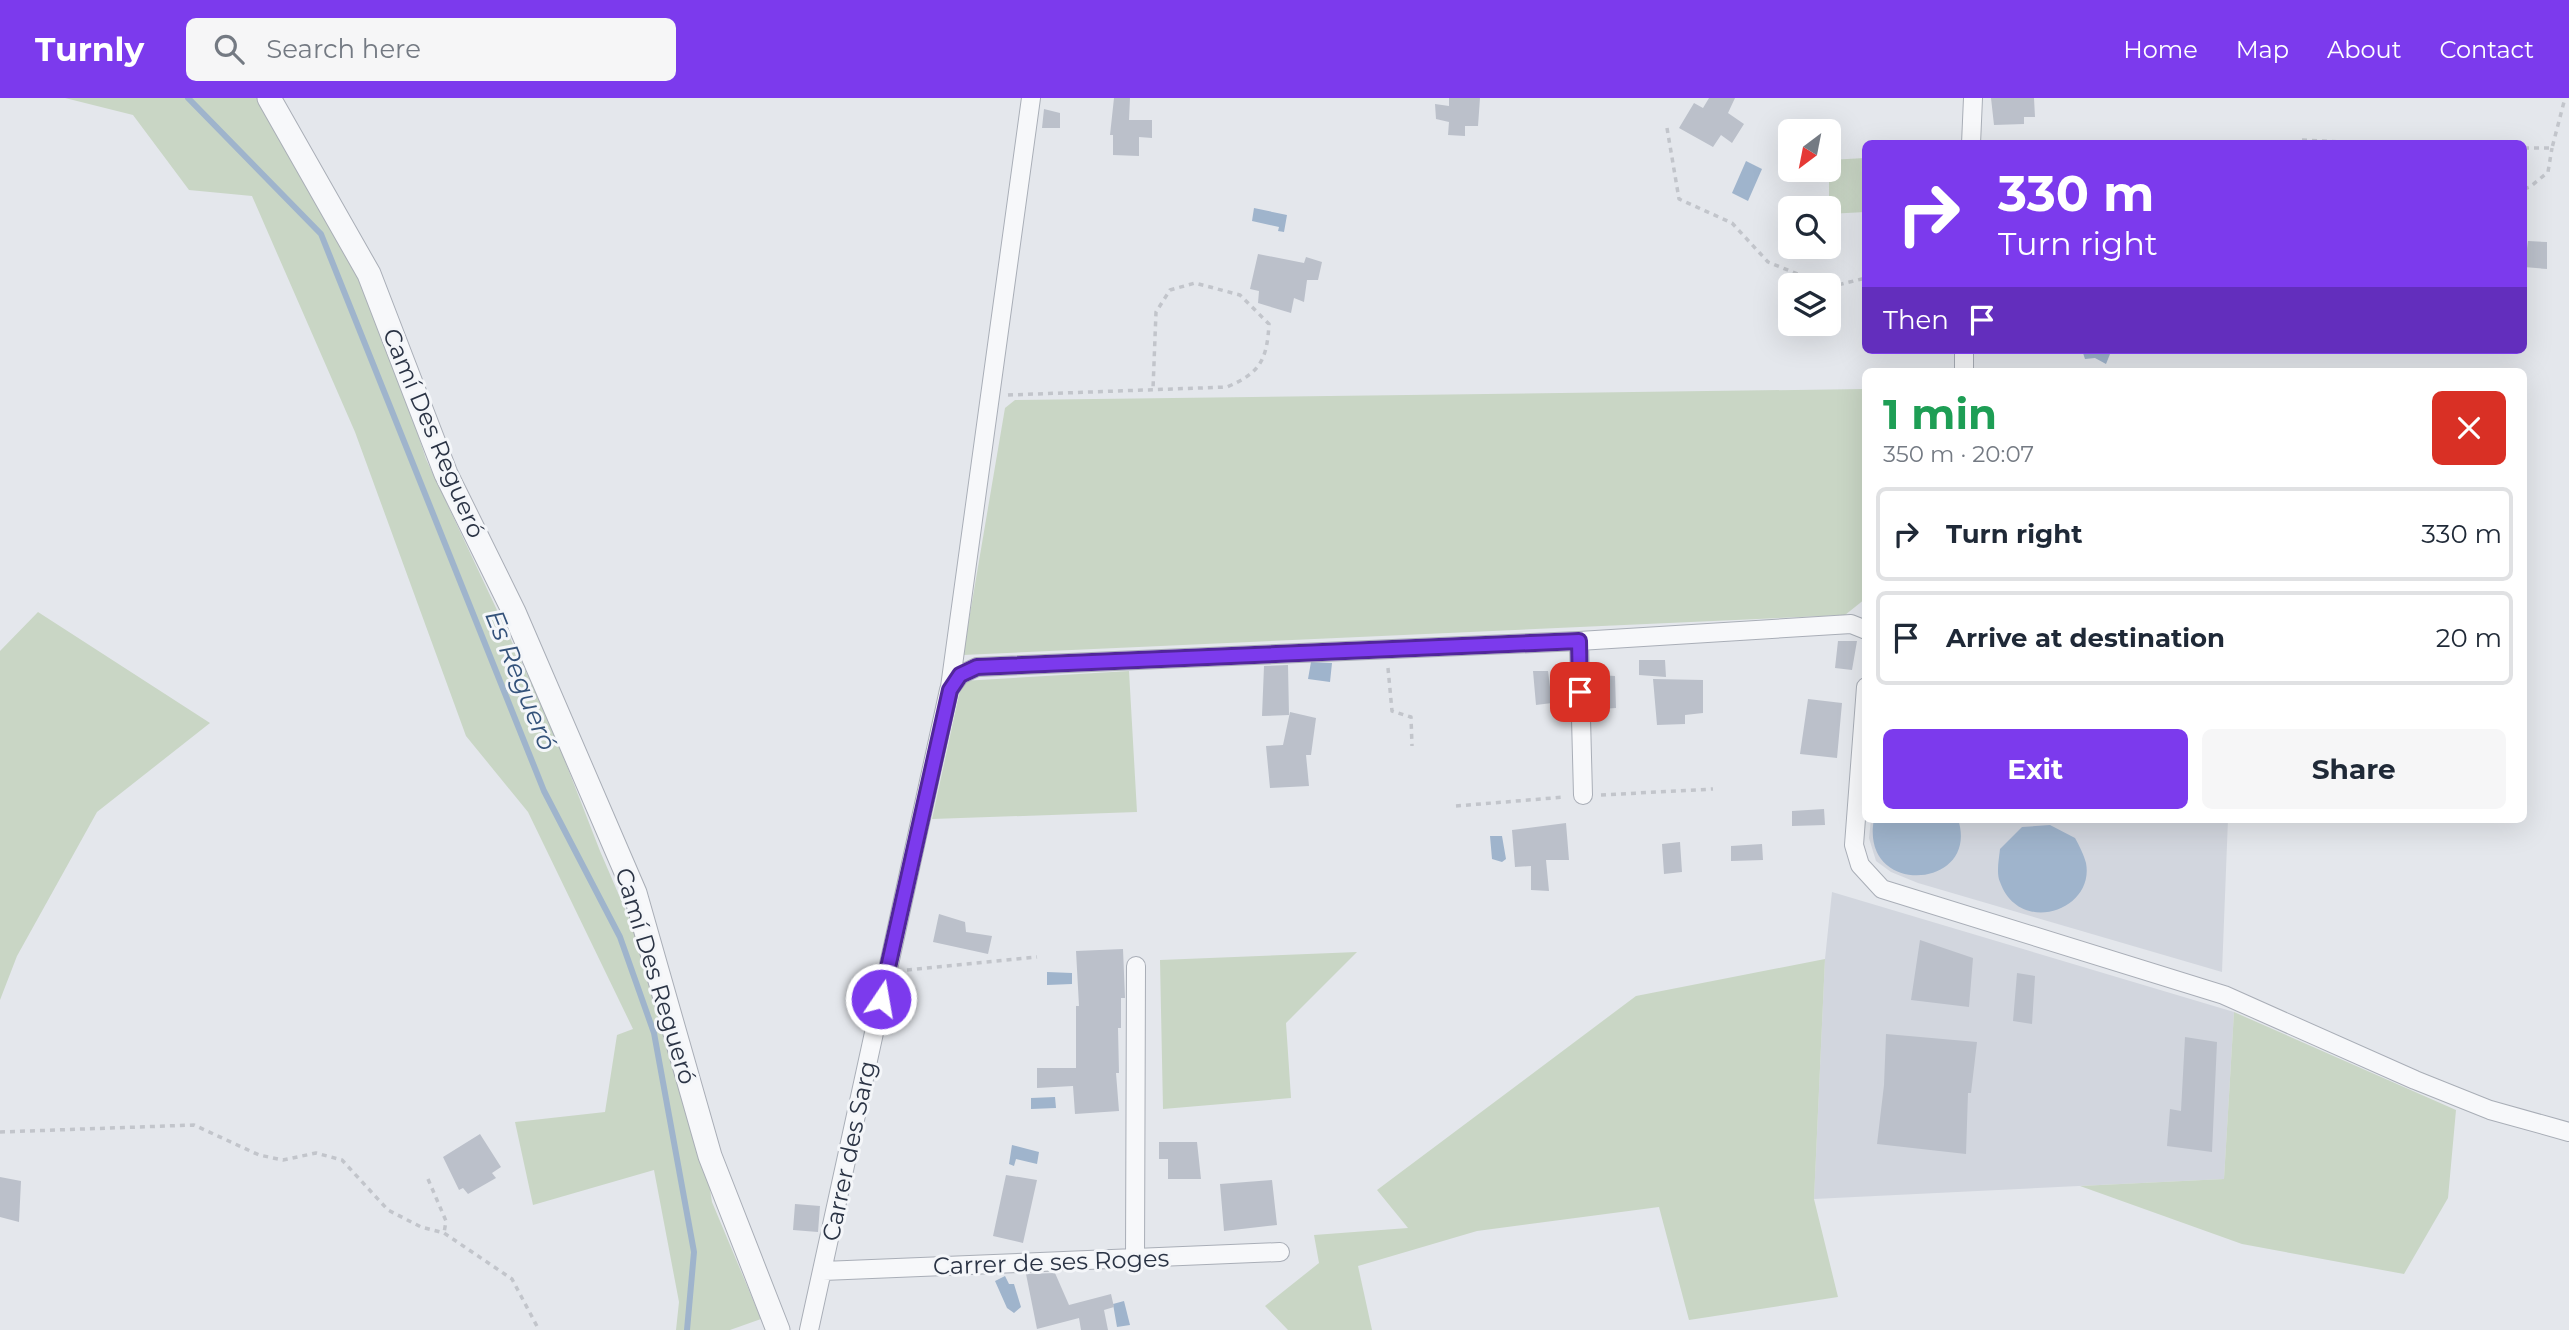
<!DOCTYPE html>
<html lang="en">
<head>
<meta charset="utf-8">
<style>
  body { margin:0; font-family:Montserrat,sans-serif; background:#f6f6f7; color:#1f2937; height:100vh; display:flex; flex-direction:column; font-size:26px; white-space:nowrap }
  * { box-sizing:border-box; margin:0 }
  p { font-size:23px; color:#747a83 }
  .icon { flex:none; width:38px; height:38px; fill:none; stroke:currentColor; stroke-width:2; stroke-linecap:round; stroke-linejoin:round }
  .map { position:relative; flex:1; overflow:hidden }
  .sheet { position:absolute; left:1862px; top:270px; width:665px; height:455px; display:flex; flex-direction:column; background:#fff; border-radius:10px; box-shadow:0 7px 28px #0002 }
  .sheet>* { flex:none }
  .guide { position:absolute; left:1862px; top:42px; width:665px; height:214px; border-radius:10px; box-shadow:0 7px 28px #0002; background:#7c3aed; color:#fff; overflow:hidden }
  .needle { width:46px; rotate:212deg }
  .tools { position:absolute; left:1778px; top:21px; display:grid; gap:14px }
  .tools a { display:grid; place-items:center; width:63px; height:63px; border-radius:10px; background:#fff; box-shadow:0 7px 28px #0002; font-size:35px }
  .pin { position:absolute; display:grid; place-items:center; width:60px; height:60px; color:#fff; margin:-30px; border-radius:14px; box-shadow:0 4px 10px #0006 }
  .me { position:absolute; width:77px; margin:-38px; rotate:12deg; stroke-linejoin:round; filter:drop-shadow(0 0 5px #0008) }
  .turn { display:flex; align-items:center; gap:24px; height:147px; padding:0 21px; font-size:32px }
  .turn .icon { width:91px; height:91px; stroke-width:2.5 }
  .turn b { display:block; font-size:49px; line-height:60px }
  .then { display:flex; align-items:center; height:66px; padding:0 21px; background:#0003; gap:14px; font-size:26px }
  .round { display:grid; place-items:center; flex:none; width:74px; height:74px; border-radius:10px; background:#f6f6f7 }
  .summary { display:flex; align-items:center; justify-content:space-between; height:119px; padding:0 21px }
  h1 { font-size:42px; font-weight:700; line-height:52px; color:#1e9e55 }
  .button { display:flex; gap:14px; margin-top:auto; padding:14px 21px }
  .button a { flex:1; height:80px; border-radius:10px; background:#7c3aed; color:#fff; font-size:28px; font-weight:700; line-height:80px; text-align:center }
  .button a+a { background:#f6f6f7; color:#1f2937 }
  ul { padding:0; list-style:none }
  li { display:flex; align-items:center; gap:21px; height:94px; margin:0 14px 10px; padding:0 7px; border:4px solid #e0e1e3; border-radius:10px }
  li div { flex:1 }
  li b { display:block; font-size:26px }
  li em { font-style:normal }
  header { display:flex; align-items:center; gap:42px; box-sizing:border-box; height:98px; padding:0 35px; background:#7c3aed; color:#fff }
  header strong { font-size:33px }
  nav { display:flex; gap:38px; margin-inline-start:auto; font-size:24px }
  .search { width:490px; height:63px; background:#f6f6f7; display:flex; align-items:center; gap:18px; box-sizing:border-box; padding:0 24px; border-radius:10px; color:#747a83; font-size:26px }
  .map>svg:first-child { display:block }
</style>
</head>
<body>
<header>
<strong>Turnly</strong>
<div class="search"><svg class="icon" aria-label="search" viewBox="0 0 24 24"><circle cx="10" cy="10" r="6"/><path d="M15 15l6 6"/></svg>Search here</div>
<nav><a>Home</a><a>Map</a><a>About</a><a>Contact</a></nav>
</header>
<div class="map">
<svg width="2569" height="1232" viewBox="0 0 2569 1232">
  <rect width="100%" height="100%" fill="#e4e7ec"/>
  <path fill="#d2d6de" d="M1871,721H2228L2222,874L1918,785L1891,774L1876,763L1869,740Z
    M1832,794L2234,914L2224,1081L1814,1101L1825,861Z"/>
  <path fill="#c9d6c5" d="M65,0H258L345,145L392,258L426,361L551,627L600,753L646,860L703,1047L712,1104L761,1221L730,1232H676L679,1204L654,1072L533,1107L515,1024L605,1014L617,937L633,931L528,714L466,638L355,334L252,98L189,92L133,17Z
    M1865,60V114L1829,116V62Z
    M1865,291V501L1845,517L963,557L1005,310L1015,302Z
    M38,514L210,625L97,714L17,858L0,902V553Z
    M1129,573L1137,714L932,721L962,583Z
    M1357,854L1286,925L1291,1000L1163,1011L1160,862Z
    M1825,861L1814,1101L1838,1199L1689,1222L1659,1109L1477,1133L1358,1168L1372,1232H1288L1265,1208L1319,1165L1314,1137L1408,1130L1377,1092L1636,898Z
    M2234,914L2456,1012L2448,1100L2404,1176L2242,1146L2080,1088L2224,1081Z"/>
  <path fill="#9fb4cc" d="M1746,63L1762,71L1748,103L1732,95Z
    M1254,110L1287,117L1284,134L1278,133L1279,129L1252,123Z
    M2082,252H2107L2110,256L2106,266L2095,260L2085,261Z
    M1311,564L1332,565L1330,584L1308,581Z
    M1874,721H1958C1981,792 1859,800 1874,721Z
    M2050,727L2075,740C2079,747 2084,757 2086,765C2095,813 2019,838 2000,784C1996,775 1999,761 2000,751L2022,729Z
    M1490,738H1502L1506,761L1502,764L1492,761Z
    M1047,874L1072,875V886L1047,887Z
    M1055,999L1056,1010L1031,1011V1000Z
    M1012,1047L1039,1054L1037,1066L1016,1061L1014,1068L1009,1066Z
    M1005,1178L1009,1186H1014L1021,1209L1014,1215L1007,1210L995,1183Z
    M1124,1203L1130,1227L1117,1229L1113,1206Z"/>
  <g fill="none" stroke-linecap="round" stroke-linejoin="round">
    <path stroke="#9fb4cc" stroke-width="6" d="M188,0L321,136L544,693L620,839L654,935L694,1154L687,1232"/>
  </g>
  <path fill="#bbc0ca" d="M1114,0H1130L1129,22H1152V40L1139,39V58L1113,57V37H1110Z
    M1449,0H1480L1478,28H1465V38L1448,37L1449,24L1436,21L1435,6L1449,8Z
    M1709,0H1735L1728,15L1744,26L1732,45L1721,37L1713,49L1679,30L1694,5L1703,10Z
    M1991,0H2034L2035,19H2024V26L1994,27Z
    M1044,11L1060,15V30H1042Z
    M2528,143L2547,144V171L2524,169V151H2527Z
    M1258,156L1304,165L1306,159L1322,164L1318,182H1307L1304,204L1294,200L1291,215L1258,205L1259,193L1250,191Z
    M1838,543H1857L1852,572L1835,570Z
    M1639,562H1665L1666,579L1639,577Z
    M1288,567L1289,617L1262,618L1264,568Z
    M1533,573H1548L1552,605L1536,607Z
    M1599,577L1615,578L1616,610L1601,611Z
    M1653,581L1703,582V615L1685,617V626L1657,627Z
    M1808,601L1842,605L1837,660L1800,656Z
    M1290,614L1316,620L1311,657H1306L1309,688L1270,690L1266,648L1283,647Z
    M1824,711L1825,727L1792,728V713Z
    M1566,725L1569,762H1546L1549,793L1531,792V768L1515,769L1512,732Z
    M1680,744L1682,774L1664,776L1662,746Z
    M1762,746L1763,762L1731,763V748Z
    M939,816L965,824L966,834L992,838L988,856L933,844Z
    M1920,842L1973,860L1969,909L1911,902Z
    M1123,851L1125,900H1121V930H1118L1119,975H1116L1119,1013L1075,1016L1073,988L1037,990V970H1076V908H1079L1076,853Z
    M2017,875L2035,878L2032,926L2013,923Z
    M1886,936L1977,944L1971,995H1968L1966,1056L1877,1046L1884,987Z
    M2185,939L2217,944L2212,1054L2167,1048L2170,1011L2181,1013Z
    M480,1036L501,1069L492,1075L496,1080L468,1096L463,1090L459,1092L443,1059Z
    M1159,1044H1197L1201,1081H1168V1061H1159Z
    M1006,1077L1037,1082L1023,1145L993,1138Z
    M0,1079L21,1083L19,1124L0,1119Z
    M1272,1082L1277,1127L1224,1133L1220,1086Z
    M795,1106L820,1108L818,1134L793,1132Z
    M1055,1175L1069,1207L1111,1196L1114,1209L1104,1212L1108,1232H1081L1079,1220L1037,1231L1026,1176Z"/>
  <g fill="none" stroke-linecap="round" stroke-linejoin="round">
    <g stroke="#a9aeb7" stroke-width="20">
      <path id="minor" d="M1971,46L1973,0
        M1964,273V252
        M1579,543L1583,697
        M950,589L1031,0
        M1866,589L1854,747L1860,767L1882,791L2224,897L2415,982L2490,1012L2569,1034
        M1135,1161L1136,868
        M823,1173L1280,1154
        M809,1232L949,592L960,577L977,569L1579,543L1851,526L1866,532"/>
    </g>
    <g stroke="#a9aeb7" stroke-width="25">
      <path id="tertiary" d="M269,0L369,176L446,376L514,514L635,795L710,1058L778,1232"/>
    </g>
    <path stroke="#c2c5cb" stroke-width="3.5" stroke-dasharray="5 5" stroke-linecap="butt" d="M1667,30L1679,101L1732,125L1768,164L1825,187
      M2302,42L2378,46
      M2524,50H2552L2565,0
      M2524,91L2530,89L2548,74L2552,50
      M1829,189L1866,180
      M1008,297L1227,289C1260,275 1267,262 1269,226L1240,197L1195,185L1170,192L1156,214L1153,291
      M1388,570L1392,613L1411,619L1412,648
      M1601,697L1713,691
      M1456,708L1565,699
      M907,872L1037,859
      M0,1034L194,1027L259,1057L283,1062L316,1055L342,1062L388,1112L421,1129L444,1135L512,1181L539,1232
      M428,1081L446,1123L444,1135"/>
    <use href="#minor" stroke="#f7f8fa" stroke-width="18"/>
    <use href="#tertiary" stroke="#f7f8fa" stroke-width="23"/>
  </g>
  <g fill="none" stroke-linecap="round" stroke-linejoin="round">
    <g stroke="#51269a" stroke-width="18">
      <path id="route" d="M881,901L950,592L960,577L977,569L1579,543L1580,594"/>
    </g>
    <use href="#route" stroke="#7c3aed" stroke-width="12"/>
  </g>
  <g text-anchor="middle" dominant-baseline="central" stroke-width="6" stroke-linejoin="round" paint-order="stroke">
    <g font-size="24" fill="#2b3445" stroke="#f4f6f9">
      <text transform="translate(434 335) rotate(67)">Camí Des Regueró</text>
      <text transform="translate(656 878) rotate(73)">Camí Des Regueró</text>
      <text transform="translate(849 1053) rotate(-78)">Carrer des Sarg</text>
      <text transform="translate(1051 1164) rotate(-2)">Carrer de ses Roges</text>
    </g>
    <g font-size="26" font-style="italic" fill="#34527a" stroke="#f4f6f9">
      <text transform="translate(521 582) rotate(68)">Es Regueró</text>
    </g>
  </g>
</svg>
<div class="tools">
<a><svg class="needle" viewBox="-14 -14 28 28"><path d="M0-13l5 13h-10z" fill="#e53935"/><path d="M0 13l5-13h-10z" fill="#747a83"/></svg></a>
<a><svg class="icon" aria-label="search" viewBox="0 0 24 24"><circle cx="10" cy="10" r="6"/><path d="M15 15l6 6"/></svg></a>
<a><svg class="icon" aria-label="layers" viewBox="0 0 24 24"><path d="M12 4l9 5-9 5-9-5zM3 14l9 5 9-5"/></svg></a>
</div>
<div class="pin" style="left:1580px;top:594px;background:#d93025"><svg class="icon" aria-label="arrive" viewBox="0 0 24 24"><path d="M6 21V4h12l-3 4 3 4H6"/></svg></div>
<svg class="me" style="left:881px;top:901px" viewBox="-20 -20 40 40"><circle r="17" fill="#7c3aed" stroke="#fff" stroke-width="3"/><path d="M0-11L8 9 0 5-8 9z" fill="#fff"/></svg>
<div class="guide">
<div class="turn"><svg class="icon" aria-label="right" viewBox="0 0 24 24"><path d="M7 20v-9h11M14 6l5 5-5 5"/></svg><div><b>330 m</b>Turn right</div></div>
<div class="then">Then<svg class="icon" aria-label="arrive" viewBox="0 0 24 24"><path d="M6 21V4h12l-3 4 3 4H6"/></svg></div>
</div>
<section class="sheet">
<div class="summary"><div><h1>1 min</h1><p>350 m · 20:07</p></div><a class="round" style="background:#d93025;color:#fff"><svg class="icon" aria-label="close" viewBox="0 0 24 24"><path d="M6 6l12 12M18 6L6 18"/></svg></a></div>
<ul>
<li><svg class="icon" aria-label="right" viewBox="0 0 24 24"><path d="M7 20v-9h11M14 6l5 5-5 5"/></svg><div><b>Turn right</b></div><em>330 m</em></li>
<li><svg class="icon" aria-label="arrive" viewBox="0 0 24 24"><path d="M6 21V4h12l-3 4 3 4H6"/></svg><div><b>Arrive at destination</b></div><em>20 m</em></li>
</ul>
<div class="button"><a>Exit</a><a>Share</a></div>
</section>
</div>
</body>
</html>
